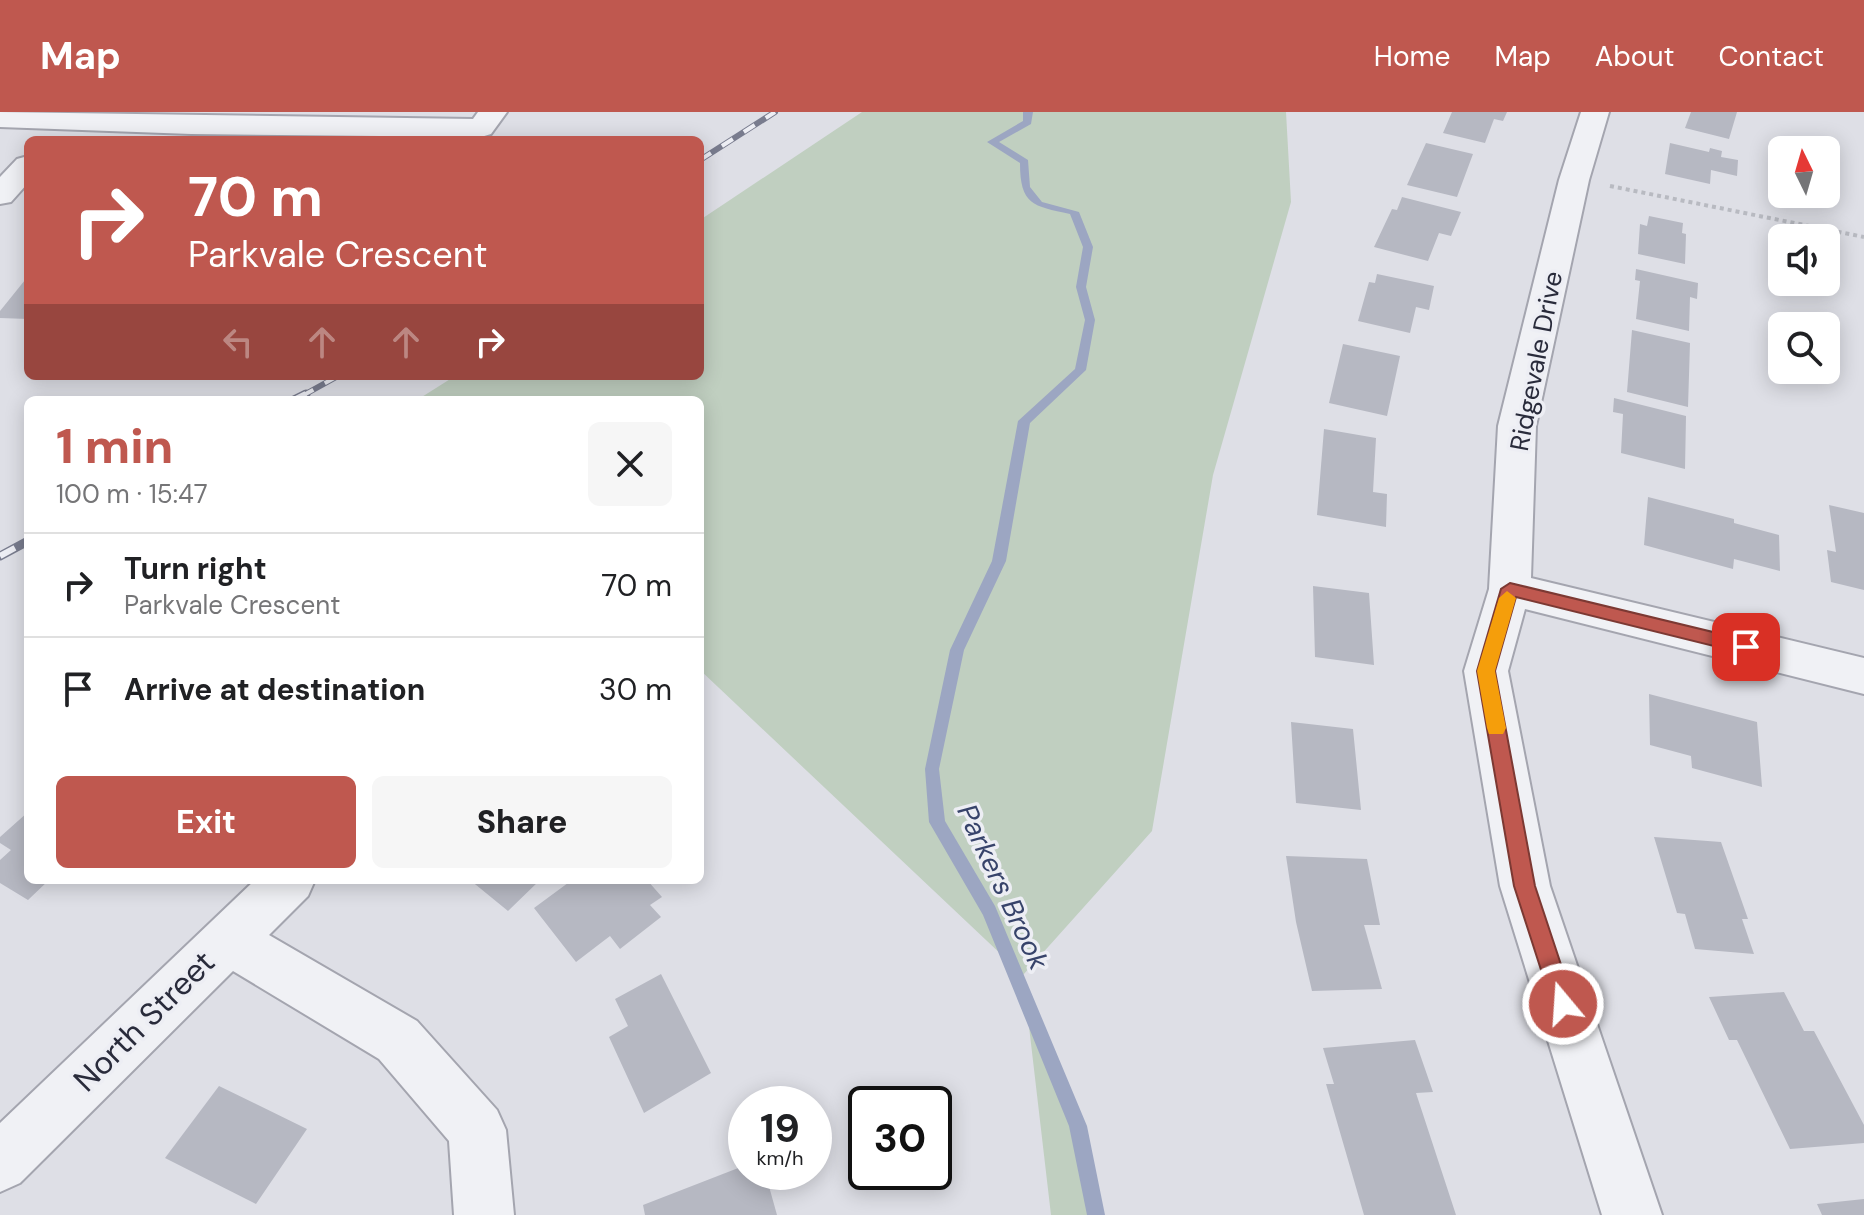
<!DOCTYPE html>
<html lang="en">
<head>
<meta charset="utf-8">
<style>
  body { margin:0; font-family:"DM Sans",sans-serif; background:#f6f6f6; color:#202124; height:100vh; display:flex; flex-direction:column; font-size:30px; white-space:nowrap }
  * { box-sizing:border-box; margin:0 }
  p { font-size:26px; color:#757577 }
  .icon { flex:none; width:44px; height:44px; fill:none; stroke:currentColor; stroke-width:2; stroke-linecap:round; stroke-linejoin:round }
  .map { position:relative; flex:1; overflow:hidden }
  .details { position:absolute; left:24px; top:284px; width:680px; height:488px; display:flex; flex-direction:column; background:#fff; border-radius:12px; box-shadow:0 4px 20px #0003 }
  .details>* { flex:none }
  .hud { position:absolute; left:24px; top:24px; width:680px; height:244px; border-radius:12px; box-shadow:0 4px 20px #0003; background:#bf584f; color:#fff; overflow:hidden }
  .needle { width:52px; rotate:355deg }
  .buttons { position:absolute; left:1768px; top:24px; display:grid; gap:16px }
  .buttons a { display:grid; place-items:center; width:72px; height:72px; border-radius:12px; background:#fff; box-shadow:0 4px 20px #0003; font-size:40px }
  .speed { position:absolute; left:728px; top:974px; display:flex; gap:16px; font-size:40px; font-weight:700; text-align:center }
  .speed>* { display:grid; place-content:center; width:104px; height:104px; border-radius:50%; background:#fff; box-shadow:0 4px 20px #0003; line-height:1 }
  .speed small { font-size:20px; font-weight:400 }
  .speed .limit { border:4px solid #111; border-radius:12px; background:#fff; color:#111 }
  .pin { position:absolute; display:grid; place-items:center; width:68px; height:68px; color:#fff; margin:-34px; border-radius:16px; box-shadow:0 4px 12px #0006 }
  .me { position:absolute; width:88px; margin:-44px; rotate:342deg; stroke-linejoin:round; filter:drop-shadow(0 0 6px #0008) }
  .turn { display:flex; align-items:center; gap:28px; height:168px; padding:0 32px; font-size:36px }
  .turn .icon { width:104px; height:104px; stroke-width:2.5 }
  .turn b { display:block; font-size:56px; line-height:68px }
  .lanes { display:flex; align-items:center; height:76px; padding:0 32px; background:#0003; justify-content:center; gap:40px; direction:ltr }
  .lanes .off { opacity:.35 }
  .round { display:grid; place-items:center; flex:none; width:84px; height:84px; border-radius:12px; background:#f6f6f6 }
  .summary { display:flex; align-items:center; justify-content:space-between; height:136px; padding:0 32px }
  h1 { font-size:48px; font-weight:800; line-height:60px; color:#bf584f }
  .action { display:flex; gap:16px; margin-top:auto; padding:16px 32px }
  .action a { flex:1; height:92px; border-radius:12px; background:#bf584f; color:#fff; font-size:32px; font-weight:800; line-height:92px; text-align:center }
  .action a+a { background:#f6f6f6; color:#202124 }
  ul { padding:0; list-style:none }
  li { display:flex; align-items:center; gap:24px; height:104px; padding:0 32px; border-top:2px solid #e0e0e0 }
  li div { flex:1 }
  li b { display:block; font-size:30px }
  li em { font-style:normal }
  header { display:flex; align-items:center; gap:48px; box-sizing:border-box; height:112px; padding:0 40px; background:#bf584f; color:#fff }
  header strong { font-size:38px }
  nav { display:flex; gap:44px; margin-inline-start:auto; font-size:28px }
  .map>svg:first-child { display:block }
</style>
</head>
<body>
<header>
<strong>Map</strong>
<nav><a>Home</a><a>Map</a><a>About</a><a>Contact</a></nav>
</header>
<div class="map">
<svg width="1864" height="1103" viewBox="0 0 1864 1103">
  <rect width="100%" height="100%" fill="#dedfe6"/>
  <path fill="#c0cfc0" d="M862,0H1286L1291,90L1213,363L1152,719L1023,863L1078,1014L1096,1103H1051L1023,863L700,558V288H417L455,264H700V108Z"/>
  <g fill="none" stroke-linecap="round" stroke-linejoin="round">
    <path fill="#9ca6c2" fill-rule="evenodd" d="M1023,0H1033L1031,12L999,30L1028,48L1030,75L1042,90L1079,100L1093,135L1086,175L1095,208L1086,258L1030,311L1006,449L964,538L939,657L945,709L995,794L1087,1014L1105,1103H1087L1069,1014L983,803L929,710L925,657L950,538L992,449L1018,309L1075,257L1085,208L1076,175L1083,135L1070,102C1033,94 1020,93 1020,51L987,30L1023,9Z"/>
  </g>
  <path fill="#b6b8c2" d="M1452,0H1507L1503,9L1494,7L1485,31L1443,21Z
    M1691,0H1737L1729,27L1685,16Z
    M1426,31L1473,42L1457,85L1407,73Z
    M1670,31L1709,40L1710,36L1722,39L1721,45L1738,48L1737,64L1711,58L1710,72L1665,62Z
    M1402,85L1461,100L1451,124L1439,121L1428,149L1374,135L1392,97L1397,98Z
    M1649,104L1683,111L1682,121L1686,122L1685,152L1638,142L1640,112L1647,114Z
    M1636,157L1698,171L1697,187L1690,185L1689,219L1636,207L1640,169L1635,168Z
    M1377,162L1434,174L1429,198L1416,195L1410,221L1358,209L1369,170L1375,171Z
    M25,168H28V207L0,206V199Z
    M1632,218L1690,231L1688,295L1627,280Z
    M1343,232L1400,244L1387,304L1329,291Z
    M1614,286L1686,304L1685,357L1621,341L1623,302L1613,300Z
    M1324,317L1376,326L1373,380L1387,382L1386,415L1317,403Z
    M1648,385L1734,407V411L1779,423L1780,459L1734,447L1733,457L1644,433Z
    M1829,393L1864,401V478L1831,470L1827,438L1836,440Z
    M1313,474L1369,481L1374,553L1315,545Z
    M1649,582L1757,610L1762,675L1692,656L1691,644L1650,633Z
    M1291,610L1353,617L1361,698L1296,691Z
    M28,700V768H49L28,788L0,771V748L11,738L0,731V725Z
    M1654,725L1721,730L1748,807H1742L1754,842L1695,837L1685,802L1677,801Z
    M1286,744L1367,747L1380,813H1364L1382,877L1312,879L1296,810Z
    M470,768H540L508,799Z
    M572,768H647L662,785L650,793L661,805L620,837L610,824L576,850L534,796Z
    M661,862L711,961L644,1001L609,925L628,914L615,887Z
    M1784,880L1804,919H1814L1864,1013V1031L1790,1037L1737,928H1729L1709,885Z
    M1415,928L1433,980L1416,981L1456,1103H1364L1326,972H1334L1323,936Z
    M219,974L307,1017L256,1092L165,1046Z
    M746,1053V1060H765L777,1103H645L643,1093Z
    M1864,1087V1103H1822L1817,1092Z"/>
  <g fill="none" stroke-linecap="round" stroke-linejoin="round">
    <g stroke="#a4a5af" stroke-width="4">
      <path id="minor" d="M0,0L473,7L478,0H507L491,22L481,25L191,22L0,15Z
        M1581,0H1609L1589,68L1536,314L1531,466L1864,546V582L1525,497L1508,559L1550,774L1662,1103H1602L1500,774L1464,559L1489,477L1498,314L1559,68Z
        M28,44V71L11,90L0,92V65L17,47Z
        M255,768H315L308,784L269,823L417,909L497,998L506,1018L514,1103H454L449,1029L379,947L233,859L20,1071L0,1080V1011Z"/>
    </g>
    <path stroke="#b8bac1" stroke-width="4" stroke-dasharray="4 4" stroke-linecap="butt" d="M1610,74L1864,125"/>
    <use href="#minor" fill="#f0f1f5" fill-rule="evenodd"/>
    <g stroke="#797c8e" stroke-width="6">
      <path id="rail-far1" d="M700,48L775,0
        M302,284L338,264"/>
    </g>
    <g stroke="#797c8e" stroke-width="9">
      <path id="rail" d="M294,288L306,282
        M0,444L28,429"/>
    </g>
    <use href="#rail-far1" stroke="#edeef4" stroke-width="4" stroke-dasharray="13" stroke-linecap="butt"/>
    <use href="#rail" stroke="#edeef4" stroke-width="6" stroke-dasharray="17" stroke-linecap="butt"/>
  </g>
  <path fill="#bf584f" stroke="#7c3933" stroke-width="2" d="M1510,471L1746,528L1755,535L1746,542L1516,485L1495,559L1535,774L1574,892L1571,900L1563,903L1555,900L1552,892L1514,774L1477,559L1501,477Z"/>
  <path fill="#f59e0b" d="M1507,479L1516,486L1495,559L1506,616L1503,622H1489L1487,616L1477,559L1499,486Z"/>
  <g text-anchor="middle" dominant-baseline="central" stroke-width="7" stroke-linejoin="round" paint-order="stroke">
    <g font-size="26" fill="#292b3b" stroke="#edeef4">
      <text transform="translate(1536 249) rotate(-79)">Ridgevale Drive</text>
    </g>
    <g font-size="28" font-style="italic" fill="#37436a" stroke="#edeef4">
      <text transform="translate(1003 775) rotate(65)">Parkers Brook</text>
    </g>
    <g font-size="32" fill="#292b3b" stroke="#edeef4">
      <text transform="translate(144 909) rotate(-45)">North Street</text>
    </g>
  </g>
</svg>
<div class="buttons">
<a><svg class="needle" viewBox="-14 -14 28 28"><path d="M0-13l5 13h-10z" fill="#e53935"/><path d="M0 13l5-13h-10z" fill="#757577"/></svg></a>
<a><svg class="icon" aria-label="sound" viewBox="0 0 24 24"><path d="M4 9h4l5-4v14l-5-4H4zM17 9q2 3 0 6"/></svg></a>
<a><svg class="icon" aria-label="search" viewBox="0 0 24 24"><circle cx="10" cy="10" r="6"/><path d="M15 15l6 6"/></svg></a>
</div>
<div class="speed"><div>19<small>km/h</small></div><div class="limit">30</div></div>
<div class="pin" style="left:1746px;top:535px;background:#d93025"><svg class="icon" aria-label="arrive" viewBox="0 0 24 24"><path d="M6 21V4h12l-3 4 3 4H6"/></svg></div>
<svg class="me" style="left:1563px;top:892px" viewBox="-20 -20 40 40"><circle r="17" fill="#bf584f" stroke="#fff" stroke-width="3"/><path d="M0-11L8 9 0 5-8 9z" fill="#fff"/></svg>
<div class="hud">
<div class="turn"><svg class="icon" aria-label="right" viewBox="0 0 24 24"><path d="M7 20v-9h11M14 6l5 5-5 5"/></svg><div><b>70 m</b>Parkvale Crescent</div></div>
<div class="lanes"><svg class="icon off" aria-label="left" viewBox="0 0 24 24"><path d="M17 20v-9H6M10 6l-5 5 5 5"/></svg><svg class="icon off" aria-label="ahead" viewBox="0 0 24 24"><path d="M12 20V5M6 11l6-6 6 6"/></svg><svg class="icon off" aria-label="ahead" viewBox="0 0 24 24"><path d="M12 20V5M6 11l6-6 6 6"/></svg><svg class="icon" aria-label="right" viewBox="0 0 24 24"><path d="M7 20v-9h11M14 6l5 5-5 5"/></svg></div>
</div>
<section class="details">
<div class="summary"><div><h1>1 min</h1><p>100 m · 15:47</p></div><a class="round"><svg class="icon" aria-label="close" viewBox="0 0 24 24"><path d="M6 6l12 12M18 6L6 18"/></svg></a></div>
<ul>
<li><svg class="icon" aria-label="right" viewBox="0 0 24 24"><path d="M7 20v-9h11M14 6l5 5-5 5"/></svg><div><b>Turn right</b><p>Parkvale Crescent</p></div><em>70 m</em></li>
<li><svg class="icon" aria-label="arrive" viewBox="0 0 24 24"><path d="M6 21V4h12l-3 4 3 4H6"/></svg><div><b>Arrive at destination</b></div><em>30 m</em></li>
</ul>
<div class="action"><a>Exit</a><a>Share</a></div>
</section>
</div>
</body>
</html>
